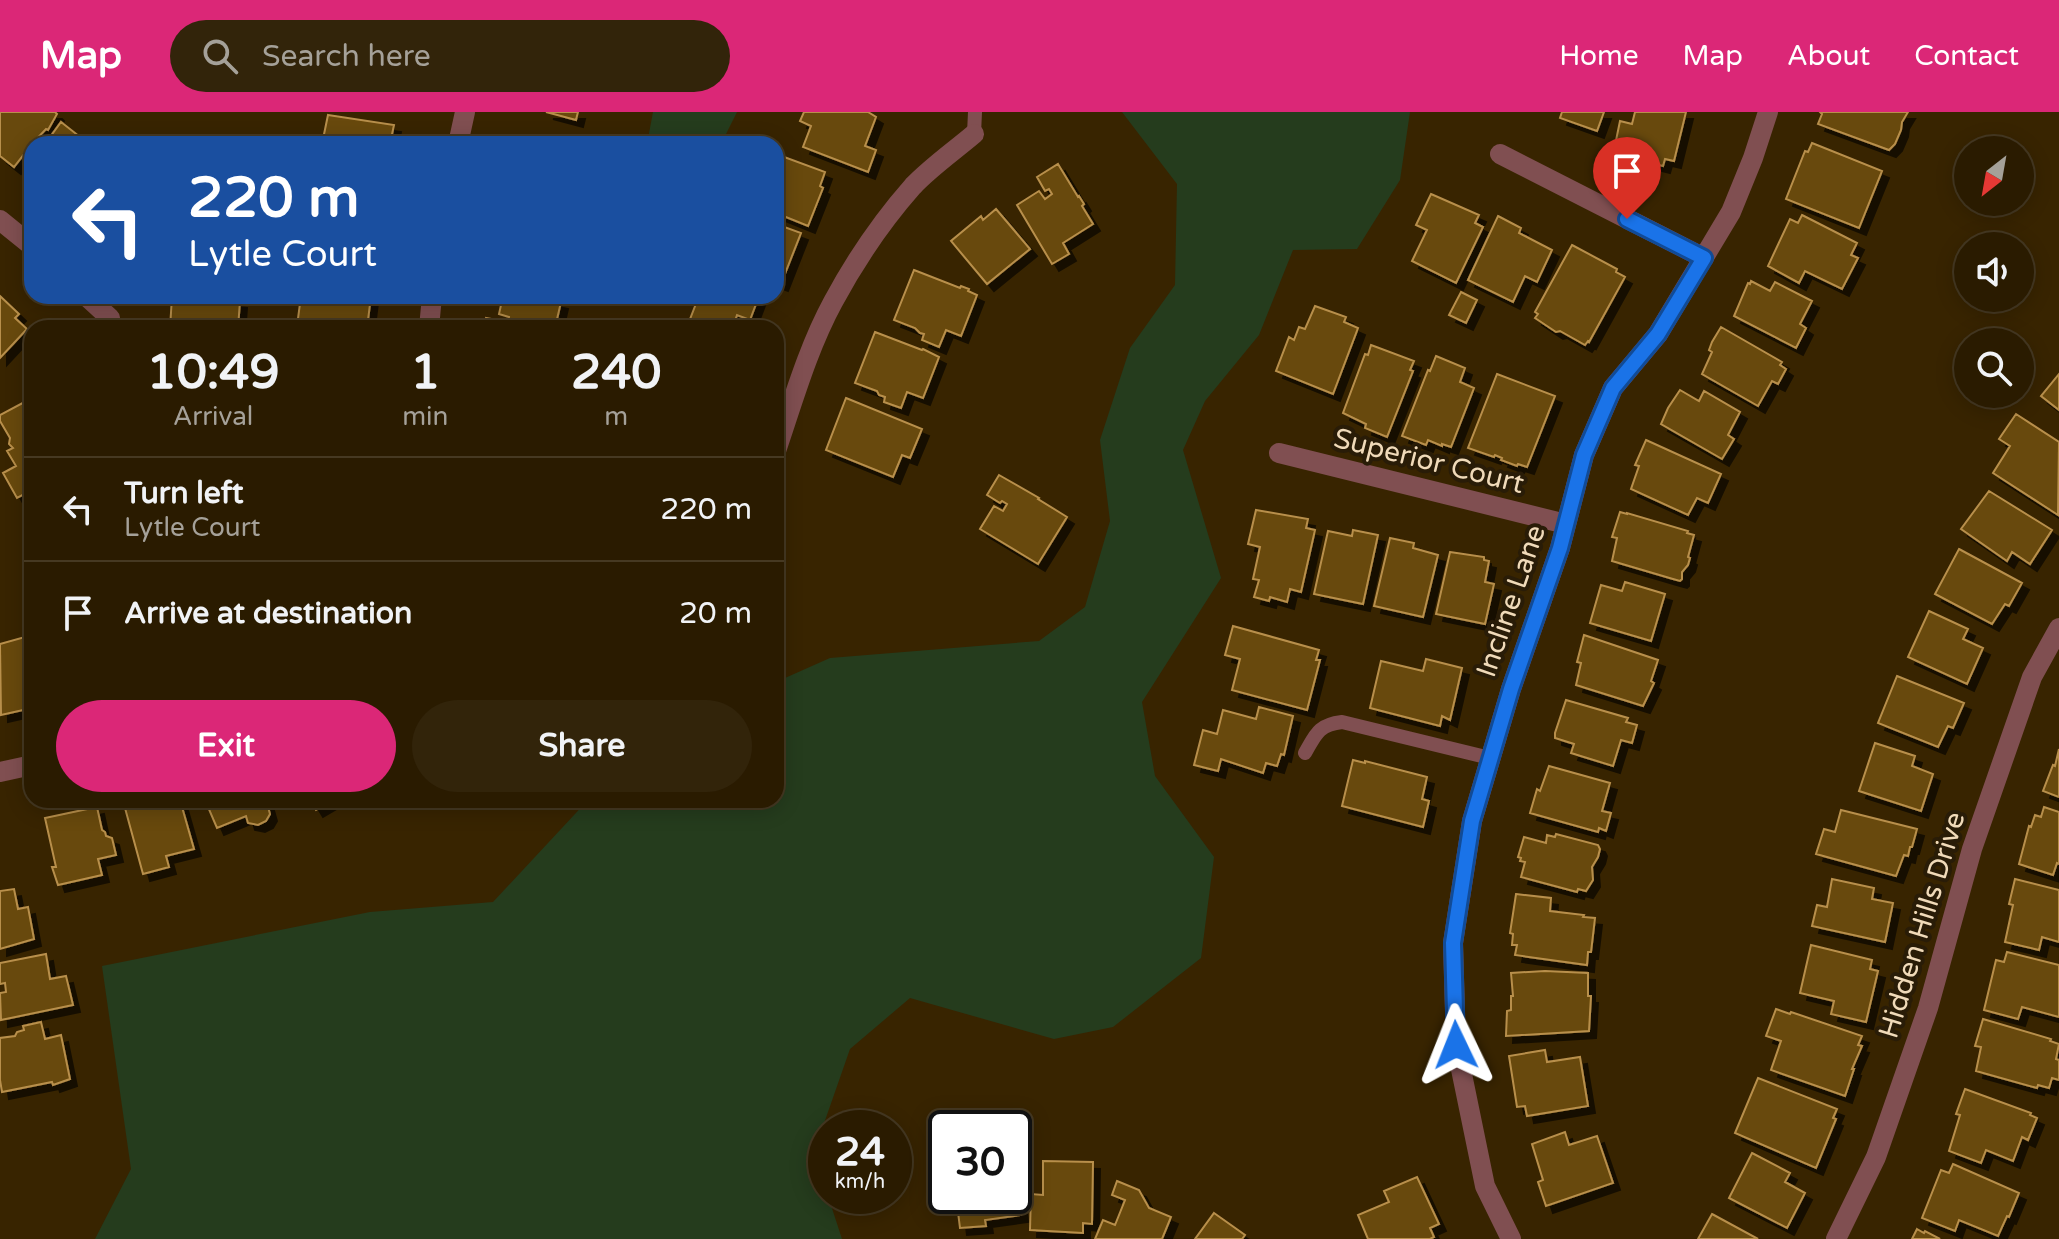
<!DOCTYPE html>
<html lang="en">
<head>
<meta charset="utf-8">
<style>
  body { margin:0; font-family:"Varela Round",sans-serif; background:#32240a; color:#f1f3f6; height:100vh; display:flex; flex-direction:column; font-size:30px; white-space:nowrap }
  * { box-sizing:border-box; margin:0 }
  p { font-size:26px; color:#a5a199 }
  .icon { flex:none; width:44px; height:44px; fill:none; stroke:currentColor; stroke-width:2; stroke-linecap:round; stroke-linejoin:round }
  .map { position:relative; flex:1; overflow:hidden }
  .side { position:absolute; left:24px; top:208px; width:760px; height:488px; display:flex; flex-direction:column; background:#2a1b00; border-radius:24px; box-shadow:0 4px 20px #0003,0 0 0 2px #463922 }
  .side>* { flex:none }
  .banner { position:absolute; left:24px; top:24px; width:760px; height:168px; border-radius:24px; box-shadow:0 4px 20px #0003,0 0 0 2px #463922; background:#1a4fa0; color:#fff; overflow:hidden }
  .needle { width:52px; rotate:211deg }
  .buttons { position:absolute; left:1954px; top:24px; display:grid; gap:16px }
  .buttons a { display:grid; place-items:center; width:80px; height:80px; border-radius:50%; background:#2a1b00; box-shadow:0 4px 20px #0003,0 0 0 2px #463922; font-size:40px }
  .speed { position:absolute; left:808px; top:998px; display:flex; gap:16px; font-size:40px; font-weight:700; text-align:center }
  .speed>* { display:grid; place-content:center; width:104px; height:104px; border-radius:50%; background:#2a1b00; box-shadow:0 4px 20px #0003,0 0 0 2px #463922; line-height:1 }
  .speed small { font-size:20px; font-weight:400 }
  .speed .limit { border:4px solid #111; border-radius:12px; background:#fff; color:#111 }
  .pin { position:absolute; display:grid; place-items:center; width:68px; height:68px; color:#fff; margin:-82px -34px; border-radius:50% 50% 50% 0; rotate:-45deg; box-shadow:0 0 8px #0007 }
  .pin .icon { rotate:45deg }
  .me { position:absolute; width:88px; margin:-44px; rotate:358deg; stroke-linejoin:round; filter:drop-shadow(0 0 6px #0008) }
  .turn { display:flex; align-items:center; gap:28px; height:168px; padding:0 32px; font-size:36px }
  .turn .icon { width:104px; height:104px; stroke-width:2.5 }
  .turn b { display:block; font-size:56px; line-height:68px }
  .eta { display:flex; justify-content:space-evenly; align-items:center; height:136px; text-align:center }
  .eta b { font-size:48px; font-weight:700; line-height:56px }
  .cta { display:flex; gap:16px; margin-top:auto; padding:16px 32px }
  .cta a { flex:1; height:92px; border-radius:48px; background:#db2777; color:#fff; font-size:32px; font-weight:700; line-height:92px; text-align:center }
  .cta a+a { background:#32240a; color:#f1f3f6 }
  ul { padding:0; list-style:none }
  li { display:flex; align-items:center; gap:24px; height:104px; padding:0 32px; border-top:2px solid #463922 }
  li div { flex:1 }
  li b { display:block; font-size:30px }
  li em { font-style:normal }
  header { display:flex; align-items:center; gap:48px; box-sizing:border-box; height:112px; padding:0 40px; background:#db2777; color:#fff }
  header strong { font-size:38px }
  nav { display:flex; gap:44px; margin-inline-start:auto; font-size:28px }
  .search { width:560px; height:72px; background:#32240a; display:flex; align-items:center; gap:20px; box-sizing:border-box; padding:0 28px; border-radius:44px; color:#a5a199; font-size:30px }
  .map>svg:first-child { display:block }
</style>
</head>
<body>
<header>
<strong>Map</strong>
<div class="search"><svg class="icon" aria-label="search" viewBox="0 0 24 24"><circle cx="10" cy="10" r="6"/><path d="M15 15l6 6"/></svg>Search here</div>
<nav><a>Home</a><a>Map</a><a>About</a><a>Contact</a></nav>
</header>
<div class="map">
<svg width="2059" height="1127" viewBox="0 0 2059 1127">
  <defs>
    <filter id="shadow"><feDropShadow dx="7" dy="7" stdDeviation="0" flood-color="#0009"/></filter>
  </defs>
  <rect width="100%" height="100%" fill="#382400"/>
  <path fill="#253c1d" d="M653,0H737L721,32H647Z
    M1122,0H1410L1400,68L1357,137L1293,138L1259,223L1205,289L1183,338L1221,466L1142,590L1155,664L1214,745L1201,846L1113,915L1054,927L910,886L850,937L814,1040L826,1078V1084H828L842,1127H95L131,1057L102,854L370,800L493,790L588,688H776V570L830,546L1039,529L1085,495L1110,409L1100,328L1130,236L1175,173L1177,72Z"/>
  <path fill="#684809" stroke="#b88f4c" stroke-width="2" filter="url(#shadow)" d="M0,0H55L57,2L48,18L46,17L32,32L14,55L0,44Z
    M546,0H578L576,8Z
    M804,0H868L876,5L865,34L876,38L868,60L803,35L811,14L800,9Z
    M1562,0H1604L1597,19L1560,6Z
    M1635,0H1686L1674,49L1665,47L1663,54L1651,51V53L1613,43L1620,9L1632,12Z
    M1820,0H1908L1902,10L1901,18L1895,32L1889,38L1818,12L1822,2Z
    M328,3L394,13L391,27H395L394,32H322Z
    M61,10L89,32H45Z
    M550,24L568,28L567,32H514L515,26L537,30L544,29L549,32Z
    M1812,31L1882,59L1859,116L1786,87L1805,39L1808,40Z
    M776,42L825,60L820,74L823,76L808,114L776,101Z
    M1058,52L1078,85L1079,84L1084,92L1082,94L1093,112L1063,131L1069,142L1052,152L1017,93L1039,79L1045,87L1052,82L1049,77L1045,79L1037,65Z
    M1431,82L1479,103L1475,111L1483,115L1456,171L1412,149L1427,118L1416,113Z
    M996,97L1030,137L987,172L951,129L981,104L983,108Z
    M1802,103L1857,131L1851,143L1858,146L1842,177L1805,159L1799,171L1768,154L1790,107L1798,111Z
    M1498,104L1521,116L1519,121L1552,138L1537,170L1525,164L1513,190L1468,168Z
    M776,112L801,121L781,172L776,170Z
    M1572,133L1617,157L1616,160L1625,165L1589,230L1588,229L1585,233L1560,219L1556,220L1535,206L1538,202L1535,200Z
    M914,158L960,176L961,174L969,177L968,179L977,183L961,224L946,218L939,235L922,228L924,222L920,221L915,216L894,208Z
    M1751,169L1770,179L1775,170L1812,189L1800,212L1806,216L1796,236L1734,204L1748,171L1750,172Z
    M1461,180L1477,188L1466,211L1449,203Z
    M0,184L19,202L15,206L27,217L0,246Z
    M203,184H230L228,188L240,189L238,216H170L172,185L202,188Z
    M301,184H371L367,216L297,214Z
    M503,184H535L561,190L555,216H483L486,206L502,209L501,214L507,215L509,205L499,202Z
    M699,184H759L750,208L737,203L734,212L744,216H690L687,215Z
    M1315,194L1346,205L1344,210L1358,216L1333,282L1276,259L1289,225L1294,228L1299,215L1305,217Z
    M1721,215L1782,250L1780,253L1786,257L1778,272L1772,269L1758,294L1702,262L1712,240L1709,238L1712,230Z
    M875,220L922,238L923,237L939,245L923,286L907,280L901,296L884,290L885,285L879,283L877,279L855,271Z
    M1371,233L1414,249L1410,258L1413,259L1387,325L1365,316L1366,312L1343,301L1365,242L1368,243Z
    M1436,244L1465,256L1460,270L1474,276L1451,335L1442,332V334L1428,328L1426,333L1402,324L1428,258L1430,259Z
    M1497,262L1555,284L1527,355L1518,352L1517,354L1501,348L1502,346L1495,343L1494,345L1468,336Z
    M2059,262V298L2041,284Z
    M1680,278L1699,289L1704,279L1740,300L1728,323L1734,327L1722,347L1661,312L1668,296Z
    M32,286V378L17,386L3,361L16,354L7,339L13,336L9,332L10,326L0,309V303Z
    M846,286L922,317L910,346L902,343L893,365L826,338Z
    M2016,302L2059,330L2058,403L1993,361L2010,334L1999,327Z
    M1646,328L1721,362L1708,391L1697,386L1688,403L1631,377L1639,354L1635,353Z
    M999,363L1039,386L1038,387L1067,405L1038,452L980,417L994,394L1003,399L1007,392L1002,389L1000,391L987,383Z
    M1989,379L2052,418L2030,452L2012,440L2007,449L1961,417Z
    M1256,398L1308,407L1306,416L1315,418L1301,480L1290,477L1287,490L1270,485L1269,489L1254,485L1259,468L1253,467L1260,435L1248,432Z
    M1620,400L1627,402V401L1688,419L1687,421L1694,423L1688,445L1690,446L1688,453L1682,460V467L1680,469L1673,467L1612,449L1617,426L1612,425Z
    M1353,418L1378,423L1363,492L1314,482L1328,419L1352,424Z
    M1390,426L1414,431L1413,436L1438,443L1423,505L1374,494Z
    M1959,437L2022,471L2009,494L2005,492L1992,512L1935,482Z
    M1450,440L1484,445V448L1489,449L1485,470L1494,472L1485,512L1436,502Z
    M1625,470L1665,482L1651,529L1590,511L1601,473L1622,479Z
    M1929,499L1968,517L1963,527L1983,536L1967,572L1908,545Z
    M1233,514L1319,538L1316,548H1320L1307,598L1232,578L1240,547L1225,543Z
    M32,523V596L1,603L0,532Z
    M1584,523L1658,548L1651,569L1654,571L1643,594L1576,573L1581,551L1577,550Z
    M1426,547L1462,556L1450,608L1442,604L1440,614L1370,596L1381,549L1423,559Z
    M1897,564L1964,591L1953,616L1948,614L1938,635L1878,611Z
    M1566,588L1628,606L1626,610L1637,613L1632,631L1621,628L1613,654L1571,641L1574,632L1555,626V621Z
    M1259,595L1293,604L1284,643L1281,642L1277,654L1266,651L1263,661L1221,647L1218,659L1194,653L1203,618L1217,622L1223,598L1256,607Z
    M1875,631L1915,644L1912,654L1933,662L1921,699L1859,679Z
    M2059,637V685L2043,679L2053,653L2055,654Z
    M1353,648L1365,651V649L1427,665L1422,687L1429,689L1423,715L1342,694Z
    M1549,654L1610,671L1602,699L1611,701L1606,719L1599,716L1598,720L1530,701L1537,677L1540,679Z
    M156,688H180L194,737L166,744L169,755L143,762L125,696Z
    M205,688H266L270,702L266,709L258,713L248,711L246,704L217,716Z
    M310,688H333L316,698Z
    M97,695L102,718L105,720L106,724L112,726L116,743L98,747L102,763L58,773L52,755H56L45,706Z
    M2044,695L2059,700V752L2057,751L2053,763L2019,752L2029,714L2031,715L2035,703L2041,705Z
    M1841,698L1917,717L1912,735H1910L1908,744L1904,743L1896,764L1816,742L1824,717L1835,720Z
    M1556,722L1598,733L1600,737L1598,745L1592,755L1593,768L1586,779L1578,777L1577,780L1521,765L1525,750L1520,749L1521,746L1518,745L1524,725L1546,731L1547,723L1555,725Z
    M1832,767L1874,776L1872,787L1893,791L1885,830L1812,814L1817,793L1827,795Z
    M2015,767L2059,778V830L2042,825L2039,838L2005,830L2013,793L2009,792Z
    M14,777L18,797L28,795L34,827L0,837V779Z
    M1516,782L1551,786L1550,799L1584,803L1583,805L1595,806L1591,840H1588L1587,853L1515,843L1517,833H1512L1513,822L1510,821Z
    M1811,833L1872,848L1870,857L1878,859L1866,910L1831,902L1834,889L1800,881Z
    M2007,840L2059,853V905L2022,895L2018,907L1984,898L1996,848L2004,850Z
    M46,842L50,867L66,864L73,893L1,908L0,881L6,880L5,871L0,872V851Z
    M1545,859L1588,861V884H1591L1589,919L1506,924L1507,899L1511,898V884H1513L1511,861Z
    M1776,897L1790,902L1791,900L1862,924L1858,933L1862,934L1852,957H1854L1845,984L1771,958L1781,929L1766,924Z
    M1983,907L2051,927L2050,929L2059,932L2056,947L2059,948V968L2052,966L2049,976L2038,973L2037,976L1976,959L1981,935L1975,934Z
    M41,910L45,927L61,923L70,967L53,973L52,970L2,980L0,968V926L15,924L17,920L24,918L23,914Z
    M1545,938L1547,950L1580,945L1588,994L1527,1004L1525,994L1517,995L1509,944Z
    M1758,966L1837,997L1833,1006L1836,1007L1816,1056L1735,1021Z
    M1965,977L2031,1001L2030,1003L2037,1006L2028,1028L2022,1025L2013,1049L1986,1038L1981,1051L1949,1039L1960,1003L1956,1002Z
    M1565,1020L1569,1033L1597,1024L1613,1071L1546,1094L1538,1070L1543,1068L1532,1032Z
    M1752,1041L1790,1061L1785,1070L1805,1081L1787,1116L1729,1086Z
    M1043,1049L1093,1050L1092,1112L1083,1111V1121L1030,1118L1031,1082L1043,1083Z
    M1953,1052L2019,1081L2009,1105L2007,1104L1998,1124L1959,1108L1955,1119L1922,1106L1941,1058L1949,1061Z
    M1417,1065L1439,1112L1430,1116L1434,1125L1430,1127H1368L1358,1103L1389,1090L1384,1079Z
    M1014,1068H1017L1021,1103L985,1108L986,1114L960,1116L956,1084H1014Z
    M1117,1069L1139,1078L1149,1096L1171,1105L1162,1127H1095L1103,1108L1115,1113L1125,1088L1112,1083Z
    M1214,1101L1245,1123L1242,1127H1195Z
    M1712,1102L1758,1127H1698Z
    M1917,1117L1924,1121L1925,1119L1940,1127H1912Z"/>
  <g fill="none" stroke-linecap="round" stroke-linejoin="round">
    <path stroke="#804f51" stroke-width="14" d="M974,22L975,0
      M1305,641C1316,622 1318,613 1342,610L1490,646"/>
    <path stroke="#804f51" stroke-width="20" d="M458,32L465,0
      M1500,42L1704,146
      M0,108L32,134
      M86,184L110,206
      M429,216L432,184
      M776,339C793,289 808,236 833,190C855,149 883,108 913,74C931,55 954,39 974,22
      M1279,341L1566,412
      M0,660L32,653
      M1511,1127L1485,1074L1456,933L1453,831L1472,709L1511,577L1560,436L1584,343L1613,276L1658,222L1731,100L1753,46L1768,0
      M1836,1127L1876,1045L1928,896L1972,737L2032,565L2059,516"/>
  </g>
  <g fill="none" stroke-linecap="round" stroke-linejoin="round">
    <g stroke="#114b97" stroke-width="20">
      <path id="route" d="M1456,933L1453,831L1472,709L1511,577L1560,436L1584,343L1613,276L1658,222L1704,146L1627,107"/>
    </g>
    <use href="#route" stroke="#1a73e8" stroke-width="14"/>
  </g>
  <g text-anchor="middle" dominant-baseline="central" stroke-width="8" stroke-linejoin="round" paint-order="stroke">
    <g font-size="28" fill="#f0dab9" stroke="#291c07">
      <text transform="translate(1429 349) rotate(14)">Superior Court</text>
      <text transform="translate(1511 489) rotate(-71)">Incline Lane</text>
      <text transform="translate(1922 813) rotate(-73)">Hidden Hills Drive</text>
    </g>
  </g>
</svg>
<div class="buttons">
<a><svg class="needle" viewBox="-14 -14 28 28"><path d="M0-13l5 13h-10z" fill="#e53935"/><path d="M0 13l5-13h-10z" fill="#a5a199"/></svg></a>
<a><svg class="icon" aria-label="sound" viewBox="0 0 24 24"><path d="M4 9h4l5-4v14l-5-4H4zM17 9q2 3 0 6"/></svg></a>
<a><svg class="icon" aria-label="search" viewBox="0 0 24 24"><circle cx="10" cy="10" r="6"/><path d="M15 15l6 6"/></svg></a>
</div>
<div class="speed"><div>24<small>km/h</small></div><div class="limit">30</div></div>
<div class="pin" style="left:1627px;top:107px;background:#d93025"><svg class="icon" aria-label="arrive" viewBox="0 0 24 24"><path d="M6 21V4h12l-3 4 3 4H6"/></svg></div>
<svg class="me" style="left:1456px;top:933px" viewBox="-20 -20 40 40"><path d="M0-17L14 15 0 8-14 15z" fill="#1a73e8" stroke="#fff" stroke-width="4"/></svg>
<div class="banner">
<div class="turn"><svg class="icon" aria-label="left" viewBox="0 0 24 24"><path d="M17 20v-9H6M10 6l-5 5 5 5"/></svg><div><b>220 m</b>Lytle Court</div></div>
</div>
<section class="side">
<div class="eta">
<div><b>10:49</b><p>Arrival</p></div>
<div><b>1</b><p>min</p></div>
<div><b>240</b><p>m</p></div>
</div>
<ul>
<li><svg class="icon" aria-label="left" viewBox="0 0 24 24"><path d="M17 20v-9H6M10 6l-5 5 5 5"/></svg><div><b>Turn left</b><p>Lytle Court</p></div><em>220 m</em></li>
<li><svg class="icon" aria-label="arrive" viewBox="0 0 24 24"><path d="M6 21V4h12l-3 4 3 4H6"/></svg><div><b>Arrive at destination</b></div><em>20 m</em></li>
</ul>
<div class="cta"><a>Exit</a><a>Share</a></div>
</section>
</div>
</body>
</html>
